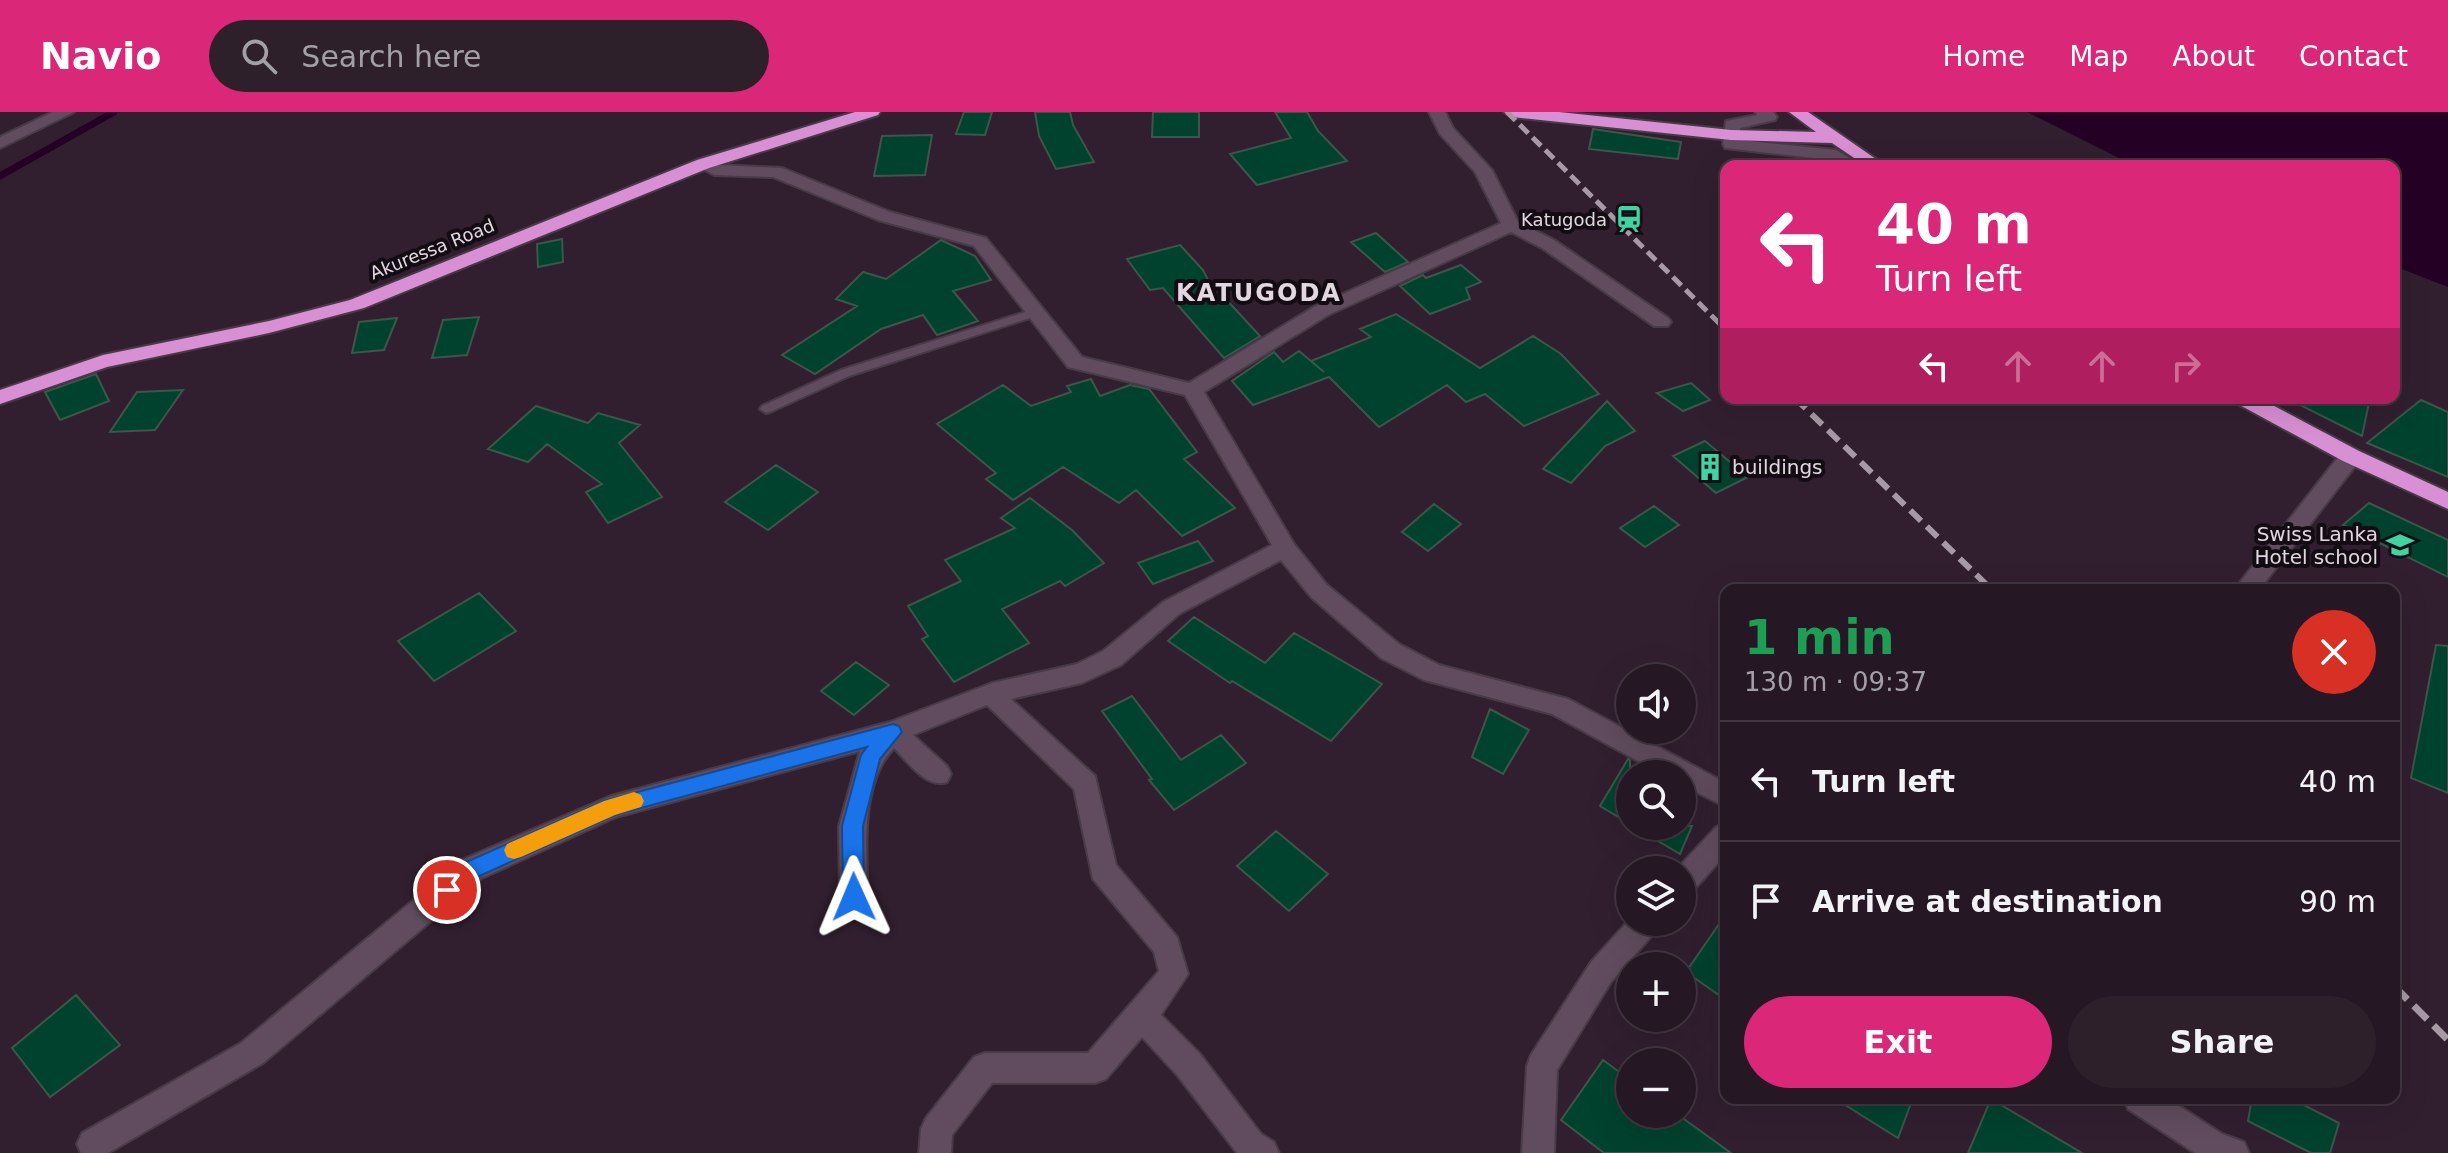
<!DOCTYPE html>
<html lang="en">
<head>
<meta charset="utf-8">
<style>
  body { margin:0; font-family:"DejaVu Sans",sans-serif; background:#2d202b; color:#f1f3f6; height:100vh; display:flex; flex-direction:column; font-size:30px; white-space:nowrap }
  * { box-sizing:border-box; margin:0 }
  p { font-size:26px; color:#a39fa6 }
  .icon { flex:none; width:44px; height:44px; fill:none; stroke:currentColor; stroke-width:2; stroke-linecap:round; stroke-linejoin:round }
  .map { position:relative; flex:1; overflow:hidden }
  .panel { position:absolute; left:1720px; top:472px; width:680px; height:520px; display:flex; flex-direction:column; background:#251723; border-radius:16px; box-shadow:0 8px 32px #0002,0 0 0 2px #423641 }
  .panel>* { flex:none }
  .top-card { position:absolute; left:1720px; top:48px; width:680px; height:244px; border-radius:16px; box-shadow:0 8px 32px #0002,0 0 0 2px #423641; background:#db2777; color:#fff; overflow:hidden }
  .fabs { position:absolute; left:1616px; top:552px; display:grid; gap:16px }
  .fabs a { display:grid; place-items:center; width:80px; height:80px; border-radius:50%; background:#251723; box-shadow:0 8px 32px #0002,0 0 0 2px #423641; font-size:40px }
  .pin { position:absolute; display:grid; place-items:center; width:68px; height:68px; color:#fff; margin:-34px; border:4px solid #fff; border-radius:50%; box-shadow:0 2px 8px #0007 }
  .me { position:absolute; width:88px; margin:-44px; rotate:359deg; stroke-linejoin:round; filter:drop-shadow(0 0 6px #0008) }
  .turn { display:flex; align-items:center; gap:28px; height:168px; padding:0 24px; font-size:36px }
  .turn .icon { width:104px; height:104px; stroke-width:2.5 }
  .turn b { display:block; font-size:56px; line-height:68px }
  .lanes { display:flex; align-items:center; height:76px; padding:0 24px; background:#0003; justify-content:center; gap:40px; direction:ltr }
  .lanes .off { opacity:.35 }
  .round { display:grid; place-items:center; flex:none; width:84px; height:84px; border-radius:42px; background:#2d202b }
  .overview { display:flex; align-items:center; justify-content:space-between; height:136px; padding:0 24px }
  h1 { font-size:48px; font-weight:800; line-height:60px; color:#1e9e55 }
  .cta { display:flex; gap:16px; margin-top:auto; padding:16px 24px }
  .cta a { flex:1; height:92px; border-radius:48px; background:#db2777; color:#fff; font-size:32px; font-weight:800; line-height:92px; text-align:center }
  .cta a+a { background:#2d202b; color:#f1f3f6 }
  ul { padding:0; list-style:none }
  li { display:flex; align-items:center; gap:24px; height:120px; padding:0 24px; border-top:2px solid #423641 }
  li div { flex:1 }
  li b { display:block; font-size:30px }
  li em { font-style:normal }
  header { display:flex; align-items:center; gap:48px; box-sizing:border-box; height:112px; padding:0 40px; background:#db2777; color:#fff }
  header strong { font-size:38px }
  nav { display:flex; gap:44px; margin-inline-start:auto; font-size:28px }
  .search { width:560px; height:72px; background:#2d202b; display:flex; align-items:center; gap:20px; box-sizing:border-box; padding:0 28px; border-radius:44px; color:#a39fa6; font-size:30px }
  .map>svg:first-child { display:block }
</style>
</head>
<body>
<header>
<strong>Navio</strong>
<div class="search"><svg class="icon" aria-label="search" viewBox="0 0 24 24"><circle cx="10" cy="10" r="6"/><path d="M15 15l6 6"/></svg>Search here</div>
<nav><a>Home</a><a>Map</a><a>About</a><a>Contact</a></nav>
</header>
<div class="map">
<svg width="2448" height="1041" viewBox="0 0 2448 1041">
  <rect width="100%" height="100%" fill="#311f2f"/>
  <path fill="#250025" d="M2027,0H2448V175L2394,154V54H2135Z"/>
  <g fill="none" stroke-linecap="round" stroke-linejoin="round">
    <path stroke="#250025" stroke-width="7" d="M0,64L114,0"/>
  </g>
  <path fill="#00422e" stroke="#3b564a" stroke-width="2" d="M964,0H992L985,23L956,22Z
    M1035,0H1070L1073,13L1094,50L1056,57L1039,24Z
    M1153,0H1199V25H1152Z
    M1275,0H1307L1318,19L1347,49L1257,73L1230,42L1291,26Z
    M1593,17L1681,30L1678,47L1589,37Z
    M932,23L925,63L874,64L882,24Z
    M1376,121L1408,150L1385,160L1351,130Z
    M562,127L563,150L538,155L537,132Z
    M941,128L975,144L991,168L953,179L978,209L937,223L923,203L881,217L815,262L782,243L857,194L836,187L863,160L886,167Z
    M1180,133L1203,158L1217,186L1223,184L1260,224L1224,246L1163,176L1150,178L1127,147Z
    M1461,153L1481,170L1466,176L1470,187L1430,202L1400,174L1423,163L1426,166Z
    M1396,202L1480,256L1533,224L1561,242L1599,282L1524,314L1485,282L1466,290L1447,273L1379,315L1329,265L1253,293L1232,269L1274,240L1283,250L1299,239L1324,260L1311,249L1371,225L1360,217Z
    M479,205L467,243L432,246L443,208Z
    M397,206L384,238L352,241L359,210Z
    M96,262L109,289L60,308L45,280Z
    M1091,267L1100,284L1130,273L1149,277L1197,340L1184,347L1235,396L1182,424L1136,378L1119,391L1063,355L1013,388L986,367L996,361L937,312L1003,273L1031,294L1071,280L1067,274Z
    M1691,271L1710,288L1683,299L1657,281Z
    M183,278L155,318L110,320L137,280Z
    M2286,286H2370L2362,324Z
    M2421,288L2448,300V365L2367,331Z
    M1607,289L1635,319L1605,334L1571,371L1543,357Z
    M536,294L588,311L598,301L640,313L619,331L662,385L608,411L586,380L602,372L547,332L528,350L488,337Z
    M1705,329L1748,365L1716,381L1673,344Z
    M776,353L818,380L768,418L725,390Z
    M1030,386L1072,418L1104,451L1065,474L1060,469L1002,497L1029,531L954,570L922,527L928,524L908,494L961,469L945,448L1015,416L1001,406Z
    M2369,391L2448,428V465L2343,413Z
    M1434,392L1461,412L1428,439L1402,420Z
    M1654,394L1679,413L1645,435L1620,416Z
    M1198,429L1213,449L1153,472L1138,451Z
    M479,481L516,519L434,569L398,529Z
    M1194,505L1265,551L1294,521L1382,572L1331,629L1232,569L1230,571L1168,529Z
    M2436,533L2448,534V681L2411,666Z
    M856,550L889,573L854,603L821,579Z
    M1132,584L1181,648L1221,623L1246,651L1174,698L1149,668L1152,667L1102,599Z
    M1490,597L1529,618L1503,662L1472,645Z
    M1628,647L1630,648V712L1600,694Z
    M1633,714H1692L1680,742Z
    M1276,719L1328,762L1289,799L1237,754Z
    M1726,802V888L1686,860Z
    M76,883L120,933L50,985L12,936Z
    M1603,948L1630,968V1002H1677L1731,1041H1604L1561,1008Z
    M1834,986H1913L1898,1026Z
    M2252,986H2290L2339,1011L2330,1041H2311L2248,1009Z
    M1991,987L2082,1041H1968Z"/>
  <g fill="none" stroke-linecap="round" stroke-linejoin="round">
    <g stroke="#483a47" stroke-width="4">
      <path id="lane" d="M1035,197L1039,199V203L849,264L770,300L766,301L760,297L762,294L841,258Z"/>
    </g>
    <g stroke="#483a47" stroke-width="4">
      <path id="street" d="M53,0H74L0,36V25Z
        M1429,0H1445L1453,16L1492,58L1518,110L1554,128L1668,206L1671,210L1668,214H1654L1542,136L1511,120L1328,203L1204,280L1294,432L1327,473L1399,532L1439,553L1568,587L1726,671V695L1682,673V662H1662L1552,602L1424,568L1381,546L1311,485L1281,448L1179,502L1121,553L1082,571L1011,587L1095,664L1116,753L1177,825L1188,862L1161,903L1200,942L1261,1022L1274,1030L1279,1041H1237L1178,964L1142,925L1106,967L1095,971H992L952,1023L951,1041H919L921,1017L926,1006L974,945L985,941H1088L1159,859L1154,840L1093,767L1074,677L987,593L913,623L947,654L951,662L947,670C926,677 908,650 894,636C860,671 866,740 868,785L864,794L854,798L844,794L840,785L839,714L860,639L616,705L482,766L263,951L108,1041H81L77,1032L82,1021L241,931L462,748L611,684L890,610L992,571L1077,552L1103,539L1163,490L1272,433L1185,283L1068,255L974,134L878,108L773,65L714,63L694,52L697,48L703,47L718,53L782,56L890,100L986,126L1082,245L1189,271L1314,195L1501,111L1475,60L1440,22Z
        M1755,0H1773L1777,5L1775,8L1740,16V28L1836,38L1862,54H1841L1832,48L1725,36L1723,32L1726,9L1757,3Z
        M2351,337L2359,339L2362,344L2359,349L2259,478H2234L2343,339Z
        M1726,711V742L1692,780L1682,783V758H1676L1716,715Z
        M1630,807V810H1660L1656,819L1611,870L1557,958L1554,1041H1522L1527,954L1531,943L1591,850Z
        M2124,986H2167L2222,1022L2244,1030L2249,1041H2195L2128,997Z"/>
    </g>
    <g stroke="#483a47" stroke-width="4">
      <path id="highway" d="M855,0H880L878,3L709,56L364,196L269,221L107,255L0,292V278L103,243L269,209L350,188L697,48Z
        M1504,0H1559L1731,18L1816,20L1789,0H1808L1886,54H1866L1832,31L1731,28L1512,5Z
        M2233,286H2259L2359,339L2448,380V397L2343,349L2236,291Z"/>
    </g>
    <use href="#lane" fill="#604c5e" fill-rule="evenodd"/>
    <use href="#street" fill="#604c5e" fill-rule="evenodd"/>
    <use href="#highway" fill="#d88fd3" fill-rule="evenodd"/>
    <path stroke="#a79aa6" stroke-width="5" stroke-dasharray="12 6" stroke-linecap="butt" d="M1507,0L1726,218"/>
    <path stroke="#a79aa6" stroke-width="6" stroke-dasharray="15 8" stroke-linecap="butt" d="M1795,286L1992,478"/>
    <path stroke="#a79aa6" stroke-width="7" stroke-dasharray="19 9" stroke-linecap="butt" d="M2394,874L2448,928"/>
  </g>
  <path fill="#1a73e8" stroke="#114b97" stroke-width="2" d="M893,612L899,614L902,620L880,647L863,714L864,785L861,792L854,794L846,792L843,785L842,714L861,643L867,635L615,703L479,764L447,787L440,784L437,778L440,771L464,751L604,689Z"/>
  <path fill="#f59e0b" d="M634,680L641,683L644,689L641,695L615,703L521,745L514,747L507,745L504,738L507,732L604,689Z"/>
  <defs>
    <g id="station-bare" transform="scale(2.16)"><path d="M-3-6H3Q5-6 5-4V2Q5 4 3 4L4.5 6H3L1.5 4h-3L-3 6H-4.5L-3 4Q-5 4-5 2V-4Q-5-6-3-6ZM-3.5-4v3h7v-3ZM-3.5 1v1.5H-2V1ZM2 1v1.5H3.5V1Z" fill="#40d4a2" stroke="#140c13" stroke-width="2.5" paint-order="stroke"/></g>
    <g id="building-bare" transform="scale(2.16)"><path d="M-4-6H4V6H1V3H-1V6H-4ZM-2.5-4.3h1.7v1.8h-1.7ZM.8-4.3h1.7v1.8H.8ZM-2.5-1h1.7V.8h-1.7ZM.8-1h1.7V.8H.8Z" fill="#40d4a2" stroke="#140c13" stroke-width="2.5" paint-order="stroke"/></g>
    <g id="university-bare" transform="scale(2.16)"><path d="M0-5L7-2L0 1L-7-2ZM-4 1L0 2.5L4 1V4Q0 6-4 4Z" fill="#40d4a2" stroke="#140c13" stroke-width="2.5" paint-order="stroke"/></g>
  </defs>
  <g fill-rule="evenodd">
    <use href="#station-bare" x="1629" y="107"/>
    <use href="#building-bare" x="1710" y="355"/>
    <use href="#university-bare" x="2400" y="433"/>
  </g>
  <g text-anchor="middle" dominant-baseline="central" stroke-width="8" stroke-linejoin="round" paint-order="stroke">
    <g font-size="18" fill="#e2d6e1" stroke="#140c13" text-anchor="end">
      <text x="1607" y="107">Katugoda</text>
    </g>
    <g font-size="18" fill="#e2d6e1" stroke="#140c13">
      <text transform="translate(432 137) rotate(-22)">Akuressa Road</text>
    </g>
    <g font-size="20" fill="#e2d6e1" stroke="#140c13" text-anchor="start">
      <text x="1732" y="355">buildings</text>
      <text x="2378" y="422" text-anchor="end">Swiss Lanka<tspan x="2378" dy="23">Hotel school</tspan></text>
    </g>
    <g font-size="24" font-weight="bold" letter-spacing="2" fill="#e2d6e1" stroke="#140c13">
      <text x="1259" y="181">KATUGODA</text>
    </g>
  </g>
</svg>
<div class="fabs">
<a><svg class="icon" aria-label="sound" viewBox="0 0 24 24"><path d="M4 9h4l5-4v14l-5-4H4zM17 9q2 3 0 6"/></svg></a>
<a><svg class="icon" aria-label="search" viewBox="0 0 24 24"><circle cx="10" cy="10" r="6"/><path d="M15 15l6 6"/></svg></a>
<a><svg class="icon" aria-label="layers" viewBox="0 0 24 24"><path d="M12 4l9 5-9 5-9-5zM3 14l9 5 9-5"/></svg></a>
<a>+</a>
<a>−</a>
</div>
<div class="pin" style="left:447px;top:778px;background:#d93025"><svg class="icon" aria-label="arrive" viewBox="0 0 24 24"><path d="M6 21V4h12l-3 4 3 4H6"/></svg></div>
<svg class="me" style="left:854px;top:785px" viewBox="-20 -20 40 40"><path d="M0-17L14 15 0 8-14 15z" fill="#1a73e8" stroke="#fff" stroke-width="4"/></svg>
<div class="top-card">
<div class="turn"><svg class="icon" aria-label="left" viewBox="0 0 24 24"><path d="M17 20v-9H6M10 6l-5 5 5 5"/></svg><div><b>40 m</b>Turn left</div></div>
<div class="lanes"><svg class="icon" aria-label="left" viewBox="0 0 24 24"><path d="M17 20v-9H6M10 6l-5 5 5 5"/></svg><svg class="icon off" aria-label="ahead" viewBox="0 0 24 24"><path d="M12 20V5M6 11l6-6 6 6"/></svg><svg class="icon off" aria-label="ahead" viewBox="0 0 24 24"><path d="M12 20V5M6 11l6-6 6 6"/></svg><svg class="icon off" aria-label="right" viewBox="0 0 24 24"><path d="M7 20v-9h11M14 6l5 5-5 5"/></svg></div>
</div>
<section class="panel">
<div class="overview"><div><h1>1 min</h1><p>130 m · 09:37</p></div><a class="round" style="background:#d93025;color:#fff"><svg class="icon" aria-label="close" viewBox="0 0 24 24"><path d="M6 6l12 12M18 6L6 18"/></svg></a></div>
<ul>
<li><svg class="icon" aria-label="left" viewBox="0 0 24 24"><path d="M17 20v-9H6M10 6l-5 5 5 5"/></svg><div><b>Turn left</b></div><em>40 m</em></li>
<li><svg class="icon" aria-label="arrive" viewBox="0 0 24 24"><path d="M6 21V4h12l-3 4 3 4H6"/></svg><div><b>Arrive at destination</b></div><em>90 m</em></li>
</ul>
<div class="cta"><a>Exit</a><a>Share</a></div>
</section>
</div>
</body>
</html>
